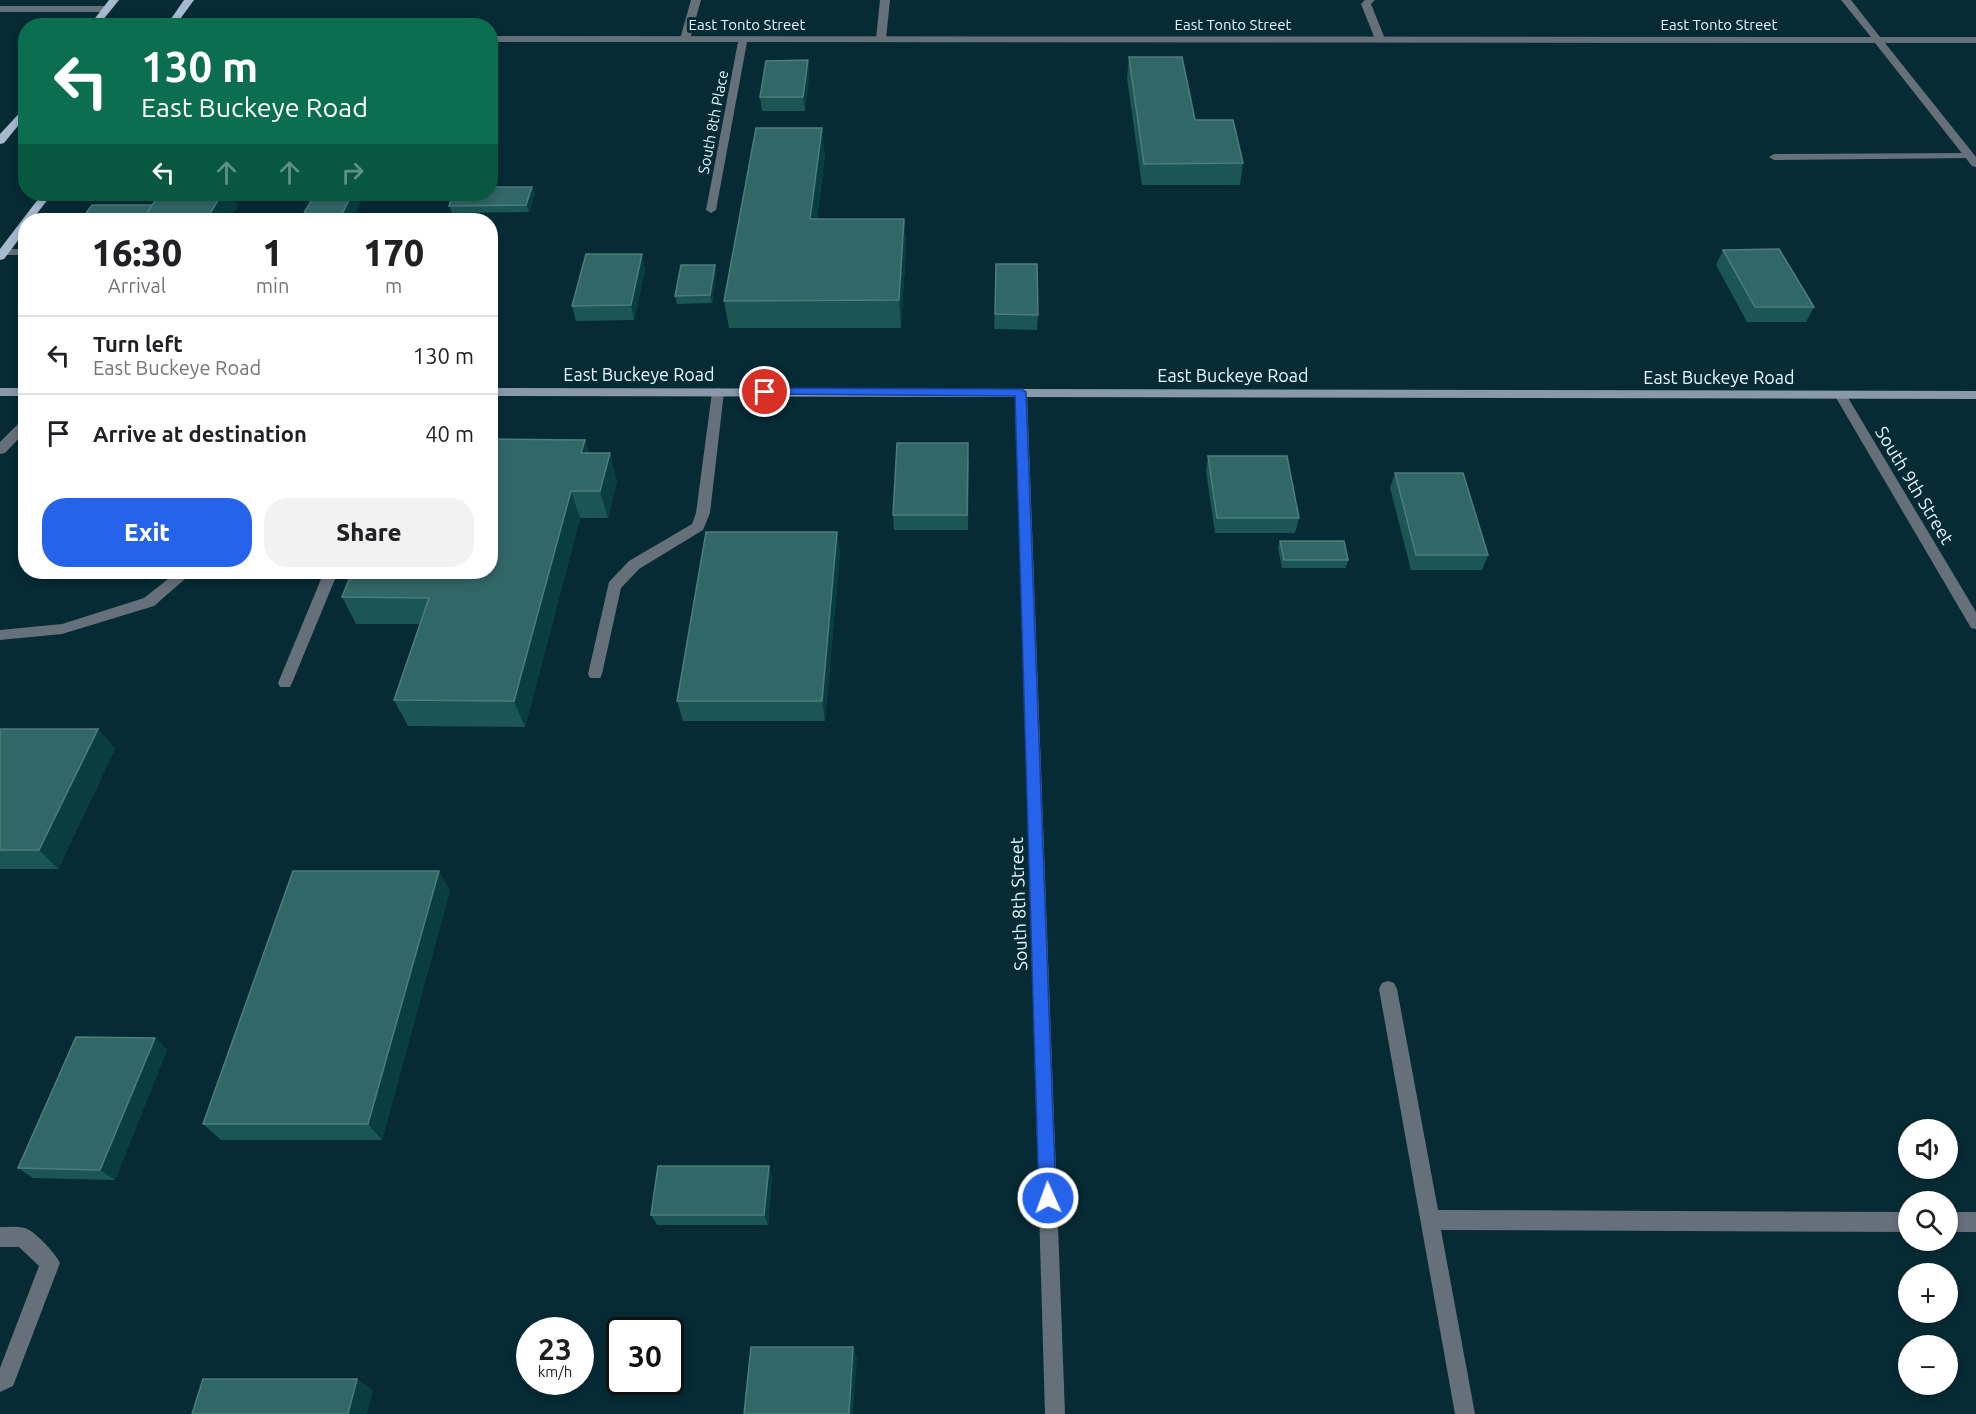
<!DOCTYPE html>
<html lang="en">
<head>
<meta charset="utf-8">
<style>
  body { margin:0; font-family:Ubuntu,sans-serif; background:#f2f2f2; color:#202124; height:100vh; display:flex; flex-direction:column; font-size:22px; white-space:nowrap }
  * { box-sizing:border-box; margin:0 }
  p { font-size:20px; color:#757577 }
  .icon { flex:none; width:33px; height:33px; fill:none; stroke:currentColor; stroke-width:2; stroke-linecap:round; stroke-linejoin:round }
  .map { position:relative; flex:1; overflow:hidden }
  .sheet { position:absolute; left:18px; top:213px; width:480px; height:366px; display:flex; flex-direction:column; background:#fff; border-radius:24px; box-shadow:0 3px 9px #0003 }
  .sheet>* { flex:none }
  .hud { position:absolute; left:18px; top:18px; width:480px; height:183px; border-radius:24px; box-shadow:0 3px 9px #0003; background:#0b6e4f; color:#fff; overflow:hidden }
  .controls { position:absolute; left:1898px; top:1119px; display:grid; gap:12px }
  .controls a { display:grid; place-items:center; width:60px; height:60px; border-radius:50%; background:#fff; box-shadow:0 3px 9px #0003; font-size:30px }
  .speed { position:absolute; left:516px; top:1317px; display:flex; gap:12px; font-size:30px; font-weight:700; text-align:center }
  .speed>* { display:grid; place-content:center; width:78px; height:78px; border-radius:50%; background:#fff; box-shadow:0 3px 9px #0003; line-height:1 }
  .speed small { font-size:15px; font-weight:400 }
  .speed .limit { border:3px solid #111; border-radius:9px; background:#fff; color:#111 }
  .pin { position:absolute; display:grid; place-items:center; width:51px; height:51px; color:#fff; margin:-26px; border:3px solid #fff; border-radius:50%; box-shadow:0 2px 6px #0007 }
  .me { position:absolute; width:66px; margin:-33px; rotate:358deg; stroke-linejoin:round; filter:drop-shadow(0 0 4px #0008) }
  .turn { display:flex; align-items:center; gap:21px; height:126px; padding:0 24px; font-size:27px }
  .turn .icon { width:78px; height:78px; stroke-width:2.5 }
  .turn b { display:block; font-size:42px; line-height:51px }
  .lanes { display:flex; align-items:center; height:57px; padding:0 24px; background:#0003; justify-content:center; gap:30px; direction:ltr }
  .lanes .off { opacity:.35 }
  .eta { display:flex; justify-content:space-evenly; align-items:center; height:102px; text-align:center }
  .eta b { font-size:36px; font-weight:800; line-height:42px }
  .cta { display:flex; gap:12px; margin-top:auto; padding:12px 24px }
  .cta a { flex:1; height:69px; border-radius:24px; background:#2563eb; color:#fff; font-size:24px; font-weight:800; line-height:69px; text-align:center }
  .cta a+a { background:#f2f2f2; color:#202124 }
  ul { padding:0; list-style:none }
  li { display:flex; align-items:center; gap:18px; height:78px; padding:0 24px; border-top:2px solid #e0e0e0 }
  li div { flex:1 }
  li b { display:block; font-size:22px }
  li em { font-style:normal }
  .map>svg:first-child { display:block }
</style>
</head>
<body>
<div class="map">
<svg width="1976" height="1414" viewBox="0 0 1976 1414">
  <rect width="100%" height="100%" fill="#062b35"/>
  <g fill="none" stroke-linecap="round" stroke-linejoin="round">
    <path fill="#66707a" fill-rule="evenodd" d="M691,0H701L690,39L685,42L680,39Z
      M880,0H890L886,39L881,42L876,39Z
      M1365,0H1375L1371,4L1385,39L1383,41L1375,39L1361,4Z
      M0,6H106L111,9L106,12H0Z
      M1969,153L1973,154V158L1774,160L1769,157L1774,154Z
      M0,249H26V255H0Z
      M718,388L724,392L710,513L703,530L639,569L621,588L602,674L600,678H590L588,674L609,582L629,561L692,524L696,513L712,392Z
      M26,419V431L5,453L0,454V442L22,420Z
      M177,572H193L154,606L62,634L0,640V630L62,624L144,598Z
      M324,572H338L292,683L290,687H280L278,683Z
      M1388,981L1394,983L1397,989L1438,1210L1908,1212V1232L1441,1230L1475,1414H1455L1379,989L1382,983Z
      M1947,1212H1976V1232H1947Z
      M0,1227C8,1227 17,1226 25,1228C35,1231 56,1254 60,1263L13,1386L0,1392V1368L39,1266L19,1247H0Z"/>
    <path fill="#66707a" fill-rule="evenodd" d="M1841,0H1851L1880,37H1976V43H1885L1976,157V167L1972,166L1875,43L747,42L716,210L711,213L706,210L738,42H490V36L1871,37Z
      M1021,388L1027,392L1065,1414H1045L1015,392Z
      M1841,392L1847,396L1976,612V629L1971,628L1835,396Z"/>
    <path fill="#8a99aa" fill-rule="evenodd" d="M0,388H26V396H0Z
      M490,388L1976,391V399L490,396Z"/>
    <path fill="#a6bacf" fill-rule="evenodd" d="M109,0H119L98,26H89Z
      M184,0H194L175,26H166Z
      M26,106V116L4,143L0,144V134Z
      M42,194H52L32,220H26V230L4,259L0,260V249Z"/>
  </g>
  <path fill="#1b5554" d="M1129,57L1195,120L1243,163L1240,185H1142L1127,78Z
    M808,60L809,75L805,111H762L760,97Z
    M825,155L817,219H904L906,246L901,328H729L724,301Z
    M532,187L535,194L529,212L452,213L449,206Z
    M1723,250L1814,307L1806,322H1747L1716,265Z
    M996,264L1038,315L1037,330L994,329Z
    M645,269L634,320L576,321L572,306Z
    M716,272L712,303L677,304L675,296Z
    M585,440L589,453L617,481L608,518H580L525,727L408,726L394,700L420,624H356L342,597Z
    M1208,456L1299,518L1295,533H1215L1206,471Z
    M969,458L968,530H894L893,515Z
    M1395,473L1488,555L1482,570H1411L1390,488Z
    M837,532L840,553L825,721H683L677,701Z
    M1280,541L1348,560L1346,568H1282L1278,548Z
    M0,729H98L115,749L58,869H0Z
    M450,890L382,1140H221L203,1124Z
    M155,1038L167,1050L115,1180L33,1178L18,1168Z
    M772,1176L768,1225H657L651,1215Z"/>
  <path fill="#0a3d40" d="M808,60L809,75L805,111L803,97Z
    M822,128L825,155L813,246L810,219Z
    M532,187L535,194L529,212L526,205Z
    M222,194H232L238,206L229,220H206Z
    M352,194H357L361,203L352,220H339Z
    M904,219L906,246L901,328L899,300Z
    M642,254L645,269L634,320L631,305Z
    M715,265L716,272L712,303L710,295Z
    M585,440L593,467L581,453Z
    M610,453L617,481L608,518L600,491Z
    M571,491L580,518L525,727L514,701Z
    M837,532L840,553L825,721L822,701Z
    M98,729L115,749L58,869L39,850Z
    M439,871L450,890L382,1140L368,1124Z
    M155,1038L167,1050L115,1180L100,1170Z
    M769,1166L772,1176L768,1225L764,1215Z
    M853,1347L857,1358L853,1414H849Z
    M357,1379L373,1390L367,1414H348Z"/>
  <path fill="#316766" stroke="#4d7d7e" stroke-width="1.5" d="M1129,57H1182L1195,120H1233L1243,163L1144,164Z
    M808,60L803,97H760L766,61Z
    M756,128H822L810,219H904L899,300L724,301Z
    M490,187H532L526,205L449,206L453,194H490Z
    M160,194H222L206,220H123L126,216L144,217Z
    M315,194H352L339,220H300Z
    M92,205H152L144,217L126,216L123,220H81Z
    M1779,249L1814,307H1755L1723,250Z
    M586,254H642L631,305L572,306Z
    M996,264H1037L1038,315L995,314Z
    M681,265H715L710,295L675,296Z
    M490,439L585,440L581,453H610L600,491H571L514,701L394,700L429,598L342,597L352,572H490Z
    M897,443H968L967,515H893Z
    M1208,456H1287L1299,518H1217Z
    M1395,473H1463L1488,555H1416Z
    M706,532H837L822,701H677Z
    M1280,541H1344L1348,560H1284Z
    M0,729H98L39,850H0Z
    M293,871H439L368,1124H203Z
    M76,1037L155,1038L100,1170L18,1168Z
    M658,1166H769L764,1215H651Z
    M751,1347H853L849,1414H744Z
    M203,1379H357L348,1414H192Z"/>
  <path fill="#2563eb" stroke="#184099" stroke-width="1.5" d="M765,388L1021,389L1026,392L1056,1198L1054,1204L1048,1207L1042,1204L1039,1198L1015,396L761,394V389Z"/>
  <g text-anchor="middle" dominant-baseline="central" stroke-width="6" stroke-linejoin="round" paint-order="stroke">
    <g font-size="15" fill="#e4f7fe" stroke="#062b35">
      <text x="747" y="24">East Tonto Street</text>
      <text x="1233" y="24">East Tonto Street</text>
      <text x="1719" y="24">East Tonto Street</text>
      <text transform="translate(713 122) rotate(-79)">South 8th Place</text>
    </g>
    <g font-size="18" fill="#e4f7fe" stroke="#062b35">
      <text x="639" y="374">East Buckeye Road</text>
      <text x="1233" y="375">East Buckeye Road</text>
      <text x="1719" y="377">East Buckeye Road</text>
      <text transform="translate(1915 485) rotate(59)">South 9th Street</text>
      <text transform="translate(1018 904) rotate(-92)">South 8th Street</text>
    </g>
  </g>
</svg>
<div class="controls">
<a><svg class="icon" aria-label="sound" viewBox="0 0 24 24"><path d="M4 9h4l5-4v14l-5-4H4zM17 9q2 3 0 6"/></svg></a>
<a><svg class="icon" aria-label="search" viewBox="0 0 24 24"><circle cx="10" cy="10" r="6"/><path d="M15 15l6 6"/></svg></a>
<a>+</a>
<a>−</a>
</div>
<div class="speed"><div>23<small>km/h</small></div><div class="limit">30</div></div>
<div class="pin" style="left:765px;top:392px;background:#d93025"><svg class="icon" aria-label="arrive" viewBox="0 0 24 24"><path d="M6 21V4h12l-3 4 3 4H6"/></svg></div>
<svg class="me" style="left:1048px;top:1198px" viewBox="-20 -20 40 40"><circle r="17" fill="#2563eb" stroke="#fff" stroke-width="3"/><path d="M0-11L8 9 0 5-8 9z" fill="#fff"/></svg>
<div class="hud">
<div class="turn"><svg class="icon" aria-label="left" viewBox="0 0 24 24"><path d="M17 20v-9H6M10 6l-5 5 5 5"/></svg><div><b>130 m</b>East Buckeye Road</div></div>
<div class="lanes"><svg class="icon" aria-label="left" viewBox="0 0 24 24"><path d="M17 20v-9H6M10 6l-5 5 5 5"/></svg><svg class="icon off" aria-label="ahead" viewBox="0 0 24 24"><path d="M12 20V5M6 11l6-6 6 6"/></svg><svg class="icon off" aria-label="ahead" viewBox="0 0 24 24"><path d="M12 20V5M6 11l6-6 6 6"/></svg><svg class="icon off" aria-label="right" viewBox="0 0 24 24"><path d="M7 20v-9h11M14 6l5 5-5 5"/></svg></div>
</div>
<section class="sheet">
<div class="eta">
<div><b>16:30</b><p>Arrival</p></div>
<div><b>1</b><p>min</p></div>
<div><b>170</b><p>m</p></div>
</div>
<ul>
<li><svg class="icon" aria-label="left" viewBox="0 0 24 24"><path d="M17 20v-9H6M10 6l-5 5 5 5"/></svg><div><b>Turn left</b><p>East Buckeye Road</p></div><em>130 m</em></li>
<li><svg class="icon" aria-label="arrive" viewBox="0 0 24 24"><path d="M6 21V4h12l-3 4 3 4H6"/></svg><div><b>Arrive at destination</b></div><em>40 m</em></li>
</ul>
<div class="cta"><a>Exit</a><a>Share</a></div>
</section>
</div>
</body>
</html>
